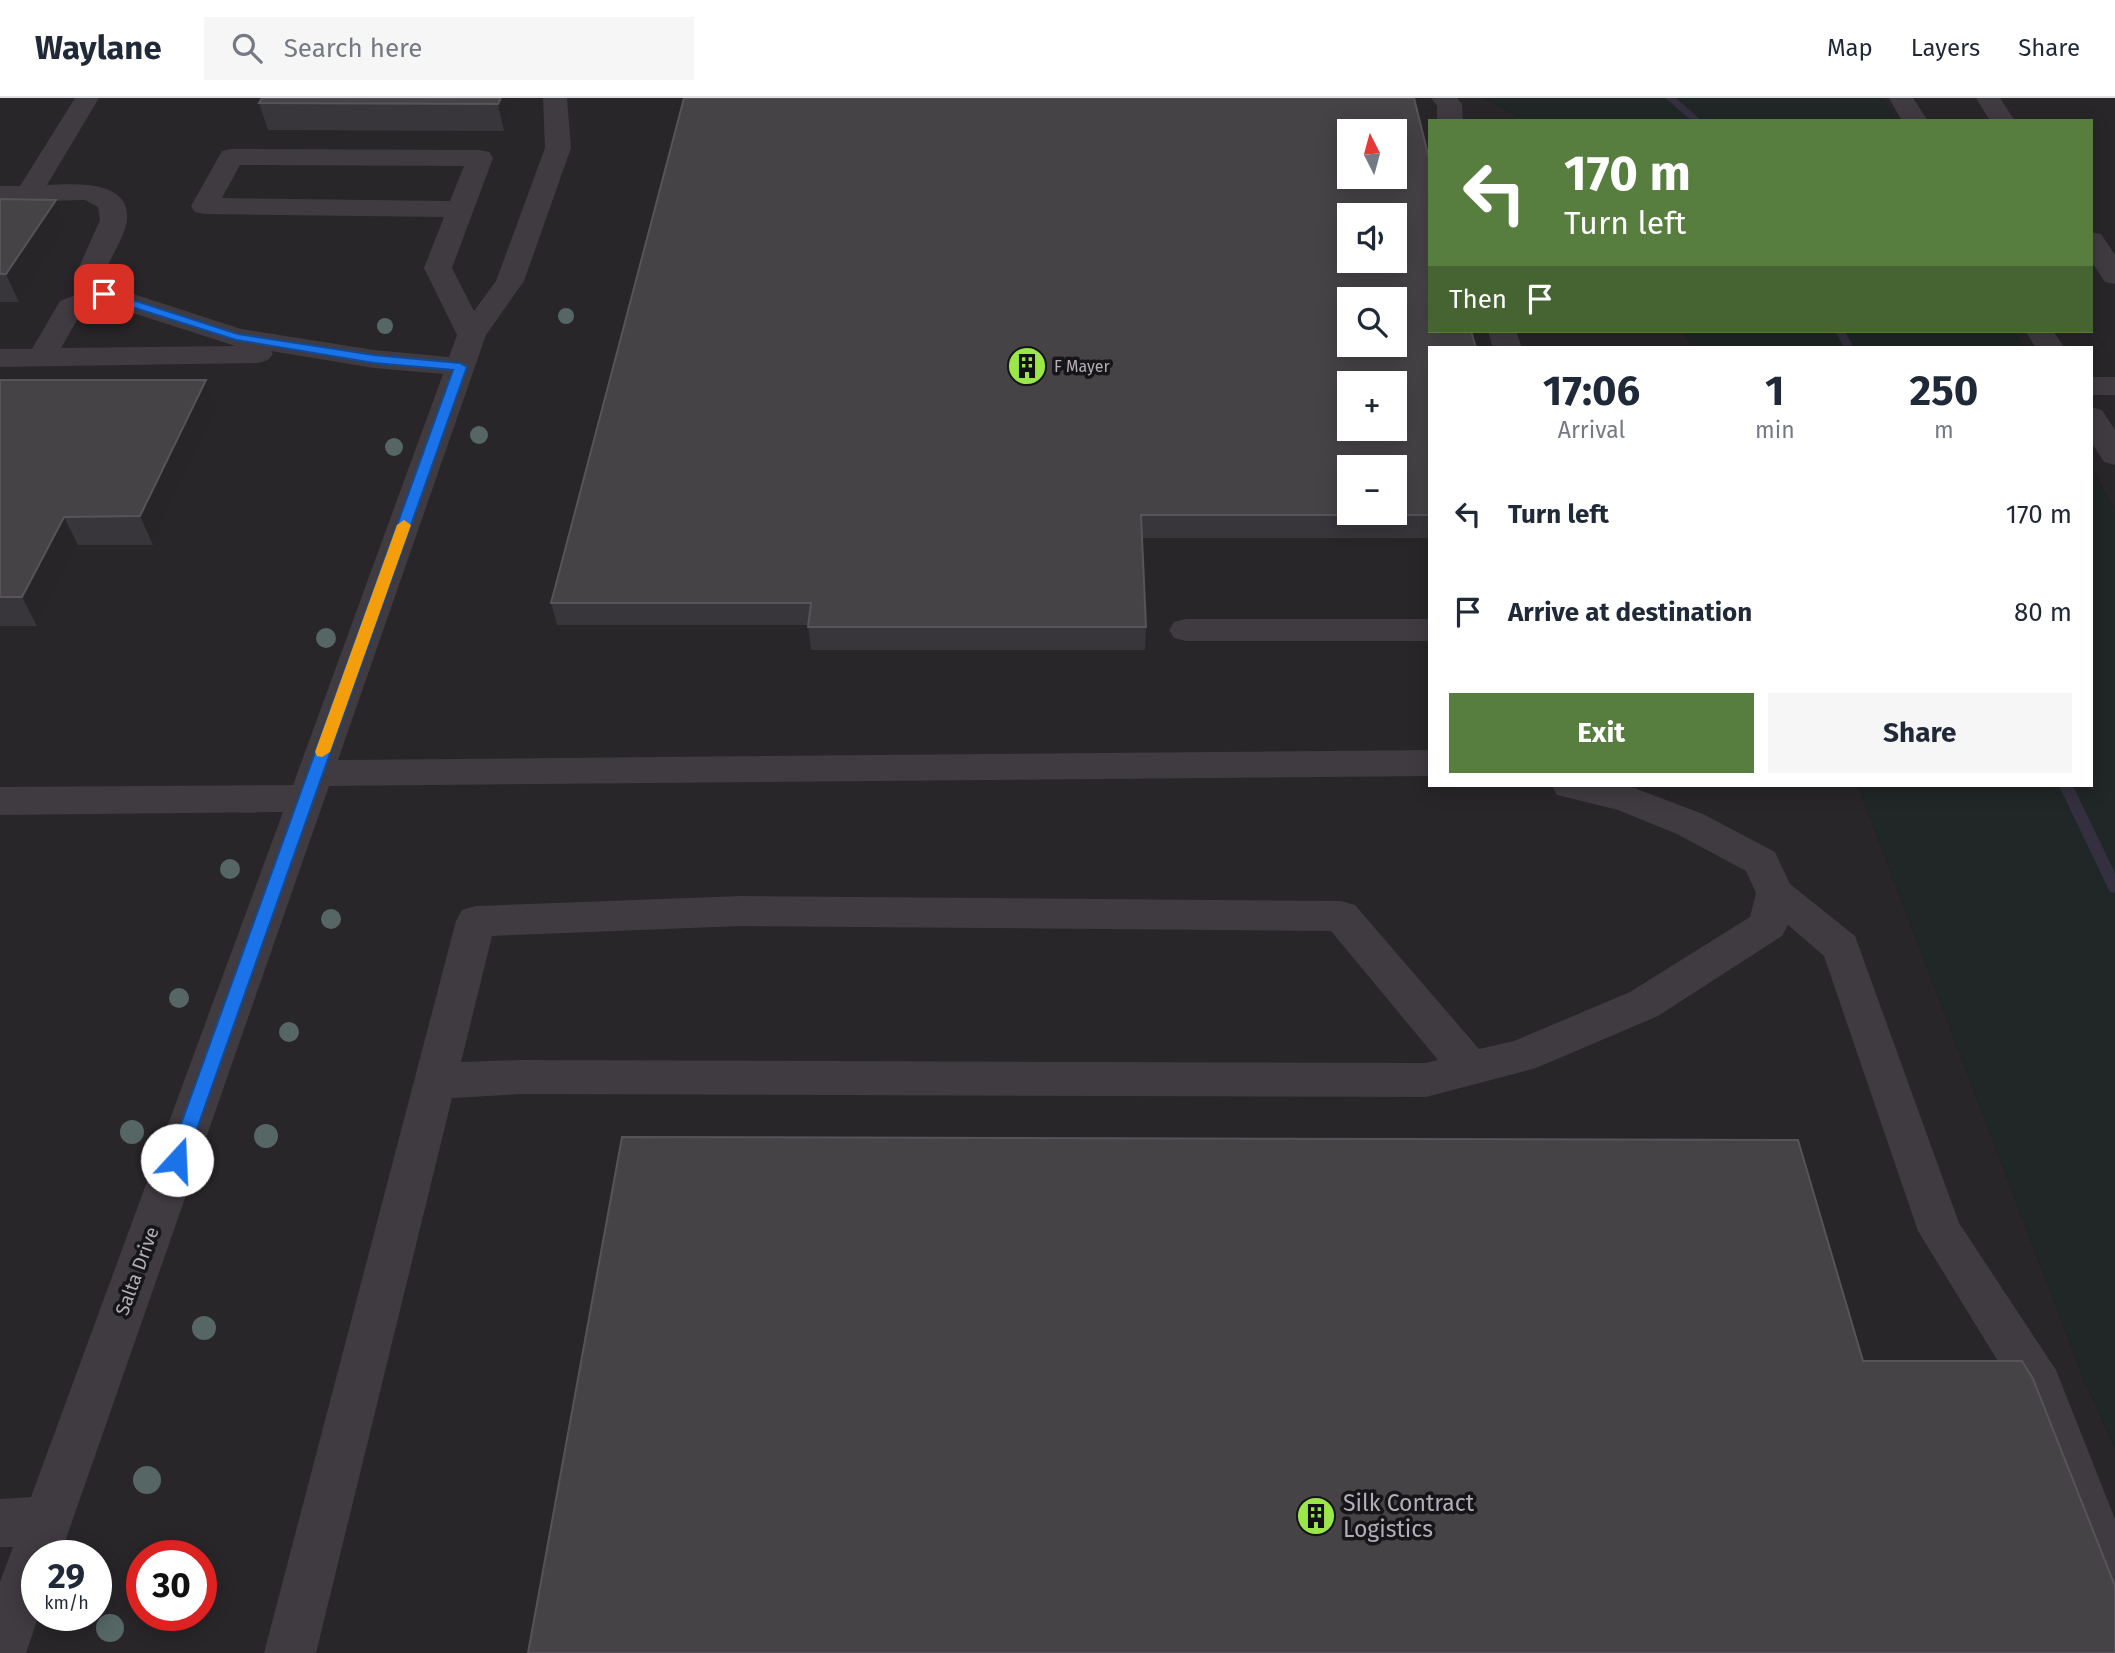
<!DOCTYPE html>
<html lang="en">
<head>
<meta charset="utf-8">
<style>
  body { margin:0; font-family:"Fira Sans",sans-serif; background:#f6f6f7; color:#1f2937; height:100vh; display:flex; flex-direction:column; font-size:26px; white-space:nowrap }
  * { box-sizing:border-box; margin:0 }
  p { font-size:23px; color:#747a83 }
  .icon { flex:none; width:38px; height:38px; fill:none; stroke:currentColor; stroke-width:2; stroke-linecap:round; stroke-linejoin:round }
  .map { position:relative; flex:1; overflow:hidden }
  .details { position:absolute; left:1428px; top:248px; width:665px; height:441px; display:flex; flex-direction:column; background:#fff; border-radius:0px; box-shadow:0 4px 18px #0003 }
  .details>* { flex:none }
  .guide { position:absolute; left:1428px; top:21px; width:665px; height:214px; border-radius:0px; box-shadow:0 4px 18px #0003; background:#577e3f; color:#fff; overflow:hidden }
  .needle { width:46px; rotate:354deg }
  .controls { position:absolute; left:1337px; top:21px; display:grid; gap:14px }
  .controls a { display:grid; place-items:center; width:70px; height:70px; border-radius:0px; background:#fff; box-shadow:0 4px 18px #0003; font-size:35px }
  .speed { position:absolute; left:21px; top:1442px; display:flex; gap:14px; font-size:35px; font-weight:700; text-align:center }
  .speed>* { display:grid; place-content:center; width:91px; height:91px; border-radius:50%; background:#fff; box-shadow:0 4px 18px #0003; line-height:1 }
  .speed small { font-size:18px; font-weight:400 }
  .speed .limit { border:10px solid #d22; background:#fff; color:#111 }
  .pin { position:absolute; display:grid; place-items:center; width:60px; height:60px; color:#fff; margin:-30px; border-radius:14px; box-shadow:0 4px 10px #0006 }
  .me { position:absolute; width:77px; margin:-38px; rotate:20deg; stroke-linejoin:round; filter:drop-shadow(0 0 5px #0008) }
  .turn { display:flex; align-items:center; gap:24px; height:147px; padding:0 21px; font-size:32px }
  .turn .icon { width:91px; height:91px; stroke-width:2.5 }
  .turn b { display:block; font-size:49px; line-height:60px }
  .then { display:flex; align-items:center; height:66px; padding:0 21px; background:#0003; gap:14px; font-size:26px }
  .eta { display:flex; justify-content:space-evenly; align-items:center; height:119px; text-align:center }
  .eta b { font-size:42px; font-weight:700; line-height:49px }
  .action { display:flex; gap:14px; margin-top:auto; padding:14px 21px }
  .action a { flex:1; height:80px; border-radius:0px; background:#577e3f; color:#fff; font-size:28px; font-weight:700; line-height:80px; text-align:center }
  .action a+a { background:#f6f6f7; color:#1f2937 }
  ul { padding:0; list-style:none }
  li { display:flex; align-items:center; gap:21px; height:98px; padding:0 21px }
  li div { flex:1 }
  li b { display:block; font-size:26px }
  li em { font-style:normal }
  header { display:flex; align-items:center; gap:42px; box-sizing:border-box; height:98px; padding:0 35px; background:#fff; border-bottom:2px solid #e0e1e3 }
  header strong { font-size:33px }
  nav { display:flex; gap:38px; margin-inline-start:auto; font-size:24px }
  .search { width:490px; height:63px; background:#f6f6f7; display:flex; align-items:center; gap:18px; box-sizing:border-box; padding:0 24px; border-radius:0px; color:#747a83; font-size:26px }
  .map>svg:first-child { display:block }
</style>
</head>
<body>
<header>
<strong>Waylane</strong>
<div class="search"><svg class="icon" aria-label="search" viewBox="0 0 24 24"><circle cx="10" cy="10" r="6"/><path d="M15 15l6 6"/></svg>Search here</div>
<nav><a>Map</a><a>Layers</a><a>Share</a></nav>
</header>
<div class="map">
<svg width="2115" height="1555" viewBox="0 0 2115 1555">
  <rect width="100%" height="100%" fill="#1b1a1c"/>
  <path fill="#282629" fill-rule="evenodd" d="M0,0H1484L1527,23H1430V233H1685L1691,250H1430V688H1858L2083,1279L2115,1350V1555H0ZM1349,33H1395V79H1349ZM1349,117H1395V163H1349ZM1349,201H1395V247H1349ZM1349,285H1395V331H1349ZM1349,369H1395V415H1349ZM37,1458H96V1517H37ZM142,1458H201V1517H142Z
    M1881,0H2115V412L2091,370V250H2024L2014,233H2091V23H1895Z"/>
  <path fill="#202726" d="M1484,0H1881L1895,23H1527Z
    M1685,233H2014L2024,250H1691Z
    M2091,370L2115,412V1350L2083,1279L1858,688H2091Z"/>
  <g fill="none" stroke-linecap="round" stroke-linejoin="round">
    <path fill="#34303f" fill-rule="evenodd" d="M1665,0H1676L1702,23H1692Z
      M1835,233H1845L1854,250H1844Z
      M2059,688H2073L2115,775V795L2110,794L2108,790Z"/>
    <path fill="#3f3b41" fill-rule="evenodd" d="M75,0H99L47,87C73,86 130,81 127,121C126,135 114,154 108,167L115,190L241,231L374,252L449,259L457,237L424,170L444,119L204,116L195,114L191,108L222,53L231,51L480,52L489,54L493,60L452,170L474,213L496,183L545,50L543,0H567L571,50L524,183L486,237L338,662L1430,652V678L329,688L60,1458H37V1517H39L26,1555H0V1484L13,1449H0V1401L31,1399L283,714L0,717V689L293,687L443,276L374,270L271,253L273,256L268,262L258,265L0,269V251H32L60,203L88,192L80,167L100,122L98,109L85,102L0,104V88H20ZM240,67L464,68L450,103L222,100ZM105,206L226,245L235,248L61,250L81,215Z
      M1431,0H1457L1462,6L1463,23H1437V8Z
      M1889,0H1913L1928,23H1902Z
      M1976,0H2000L2015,23H1990Z
      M2091,134L2101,136L2115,157V186L2105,184L2091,163Z
      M1488,233H1516L1522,250H1493Z
      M2025,233H2053L2065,250H2036Z
      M2091,279H2115V297H2091Z
      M2091,309L2102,312L2115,332V367L2104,364L2091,344Z
      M1186,521H1430V543H1186L1174,540L1169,532L1174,524Z
      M1552,688H1629L1703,716L1775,754L1790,786L1855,838L1959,1125L2056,1272L2115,1421V1510L2097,1503L2020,1299L1918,1133L1824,858L1788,827L1782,838L1658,918L1536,970L1426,999L521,996L452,1000L316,1555H264L456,823L462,812L476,808L741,798L1341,803L1355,807L1479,951L1514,943L1630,894L1750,819L1756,795L1746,773L1677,736L1618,712L1557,697ZM741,828L1331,833L1438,962L1426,965L521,962L461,964L492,838Z"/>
  </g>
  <g fill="#566665">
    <circle cx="566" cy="218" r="8"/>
    <circle cx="385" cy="228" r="8"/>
    <circle cx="479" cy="337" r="9"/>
    <circle cx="394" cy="349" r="9"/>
    <circle cx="326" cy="540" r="10"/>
    <circle cx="230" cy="771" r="10"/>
    <circle cx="331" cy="821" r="10"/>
    <circle cx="179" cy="900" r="10"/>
    <circle cx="289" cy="934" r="10"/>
    <circle cx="132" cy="1034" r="12"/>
    <circle cx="266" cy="1038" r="12"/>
    <circle cx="204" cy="1230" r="12"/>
    <circle cx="147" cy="1382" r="14"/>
    <circle cx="110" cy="1530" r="14"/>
  </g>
  <path fill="#38363a" d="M517,0L504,33L268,32L259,5Z
    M0,101L56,102L68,129L19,204H0Z
    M1430,250V440H1142L1146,529L1145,552H811L808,527H557L551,505Z
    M0,282H206L218,310L153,447H78L37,528H0Z"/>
  <path fill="#272528" d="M501,0H517L504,33L498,6Z
    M56,102L68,129L19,204L6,176Z
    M206,282L218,310L153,447L140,418Z
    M64,419L78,447L37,528L22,499Z"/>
  <path fill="#464347" stroke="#575359" stroke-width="2" fill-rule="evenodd" d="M262,0H501L498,6L259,5Z
    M684,0H1414L1430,64V233H1471L1476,250H1430V417H1141L1146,529H808L811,505H551ZM1349,33H1395V79H1349ZM1349,117H1395V163H1349ZM1349,201H1395V247H1349ZM1349,285H1395V331H1349ZM1349,369H1395V415H1349Z
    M0,101L56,102L6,176H0Z
    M0,282H206L140,418L64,419L22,499H0Z
    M622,1039L1798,1042L1863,1263H2022L2033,1281L2115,1488V1555H528Z"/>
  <path fill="#1a73e8" stroke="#114b97" stroke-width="2" d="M100,194H108L238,236L374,257L460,265L467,269L186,1062L183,1067L177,1069L170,1067L168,1062L453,272L374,265L236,242L100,199Z"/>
  <path fill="#f59e0b" d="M404,422L411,427L330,654L322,659L317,658L315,654L397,427Z"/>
  <defs>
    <g id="building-disc" transform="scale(2.0125)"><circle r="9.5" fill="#9be648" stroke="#161517"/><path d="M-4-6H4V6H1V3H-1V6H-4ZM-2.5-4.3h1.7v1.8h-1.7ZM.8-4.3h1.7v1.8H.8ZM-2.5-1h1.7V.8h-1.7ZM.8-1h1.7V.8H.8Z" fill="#111"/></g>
  </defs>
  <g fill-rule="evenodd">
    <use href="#building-disc" x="1027" y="268"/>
    <use href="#building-disc" x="1316" y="1418"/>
  </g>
  <g text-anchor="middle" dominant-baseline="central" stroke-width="7" stroke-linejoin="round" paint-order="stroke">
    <g font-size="16" fill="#b4adba" stroke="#161517" text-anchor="start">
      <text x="1054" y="268">F Mayer</text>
    </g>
    <g font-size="19" fill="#b4adba" stroke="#161517">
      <text transform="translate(137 1173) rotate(-70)">Salta Drive</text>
    </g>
    <g font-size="23" fill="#b4adba" stroke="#161517" text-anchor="start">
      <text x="1343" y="1405">Silk Contract<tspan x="1343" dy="26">Logistics</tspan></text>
    </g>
  </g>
</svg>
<div class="controls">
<a><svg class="needle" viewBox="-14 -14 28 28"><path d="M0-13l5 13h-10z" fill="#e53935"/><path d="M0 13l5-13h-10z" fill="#747a83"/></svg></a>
<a><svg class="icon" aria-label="sound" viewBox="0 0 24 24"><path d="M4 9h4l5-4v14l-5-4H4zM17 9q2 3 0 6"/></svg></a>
<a><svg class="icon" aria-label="search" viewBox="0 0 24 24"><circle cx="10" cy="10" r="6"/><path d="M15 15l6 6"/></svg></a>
<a>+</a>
<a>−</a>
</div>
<div class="speed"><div>29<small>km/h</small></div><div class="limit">30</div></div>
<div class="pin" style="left:104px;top:196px;background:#d93025"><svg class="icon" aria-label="arrive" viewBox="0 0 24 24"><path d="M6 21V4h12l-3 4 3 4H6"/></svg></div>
<svg class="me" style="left:177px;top:1062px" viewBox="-20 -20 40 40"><circle r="19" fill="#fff"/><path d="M0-13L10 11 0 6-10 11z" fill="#1a73e8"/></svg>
<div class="guide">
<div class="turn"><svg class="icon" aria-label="left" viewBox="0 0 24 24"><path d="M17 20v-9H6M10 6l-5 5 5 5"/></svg><div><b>170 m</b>Turn left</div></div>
<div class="then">Then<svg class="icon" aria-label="arrive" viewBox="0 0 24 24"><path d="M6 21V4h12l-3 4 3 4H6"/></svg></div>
</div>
<section class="details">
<div class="eta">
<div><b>17:06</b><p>Arrival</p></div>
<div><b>1</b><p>min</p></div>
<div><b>250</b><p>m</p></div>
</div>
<ul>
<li><svg class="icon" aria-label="left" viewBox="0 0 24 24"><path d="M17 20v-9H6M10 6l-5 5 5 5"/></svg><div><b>Turn left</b></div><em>170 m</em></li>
<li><svg class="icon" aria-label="arrive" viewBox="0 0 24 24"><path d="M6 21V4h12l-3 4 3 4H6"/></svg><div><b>Arrive at destination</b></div><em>80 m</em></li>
</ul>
<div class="action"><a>Exit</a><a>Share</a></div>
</section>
</div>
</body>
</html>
